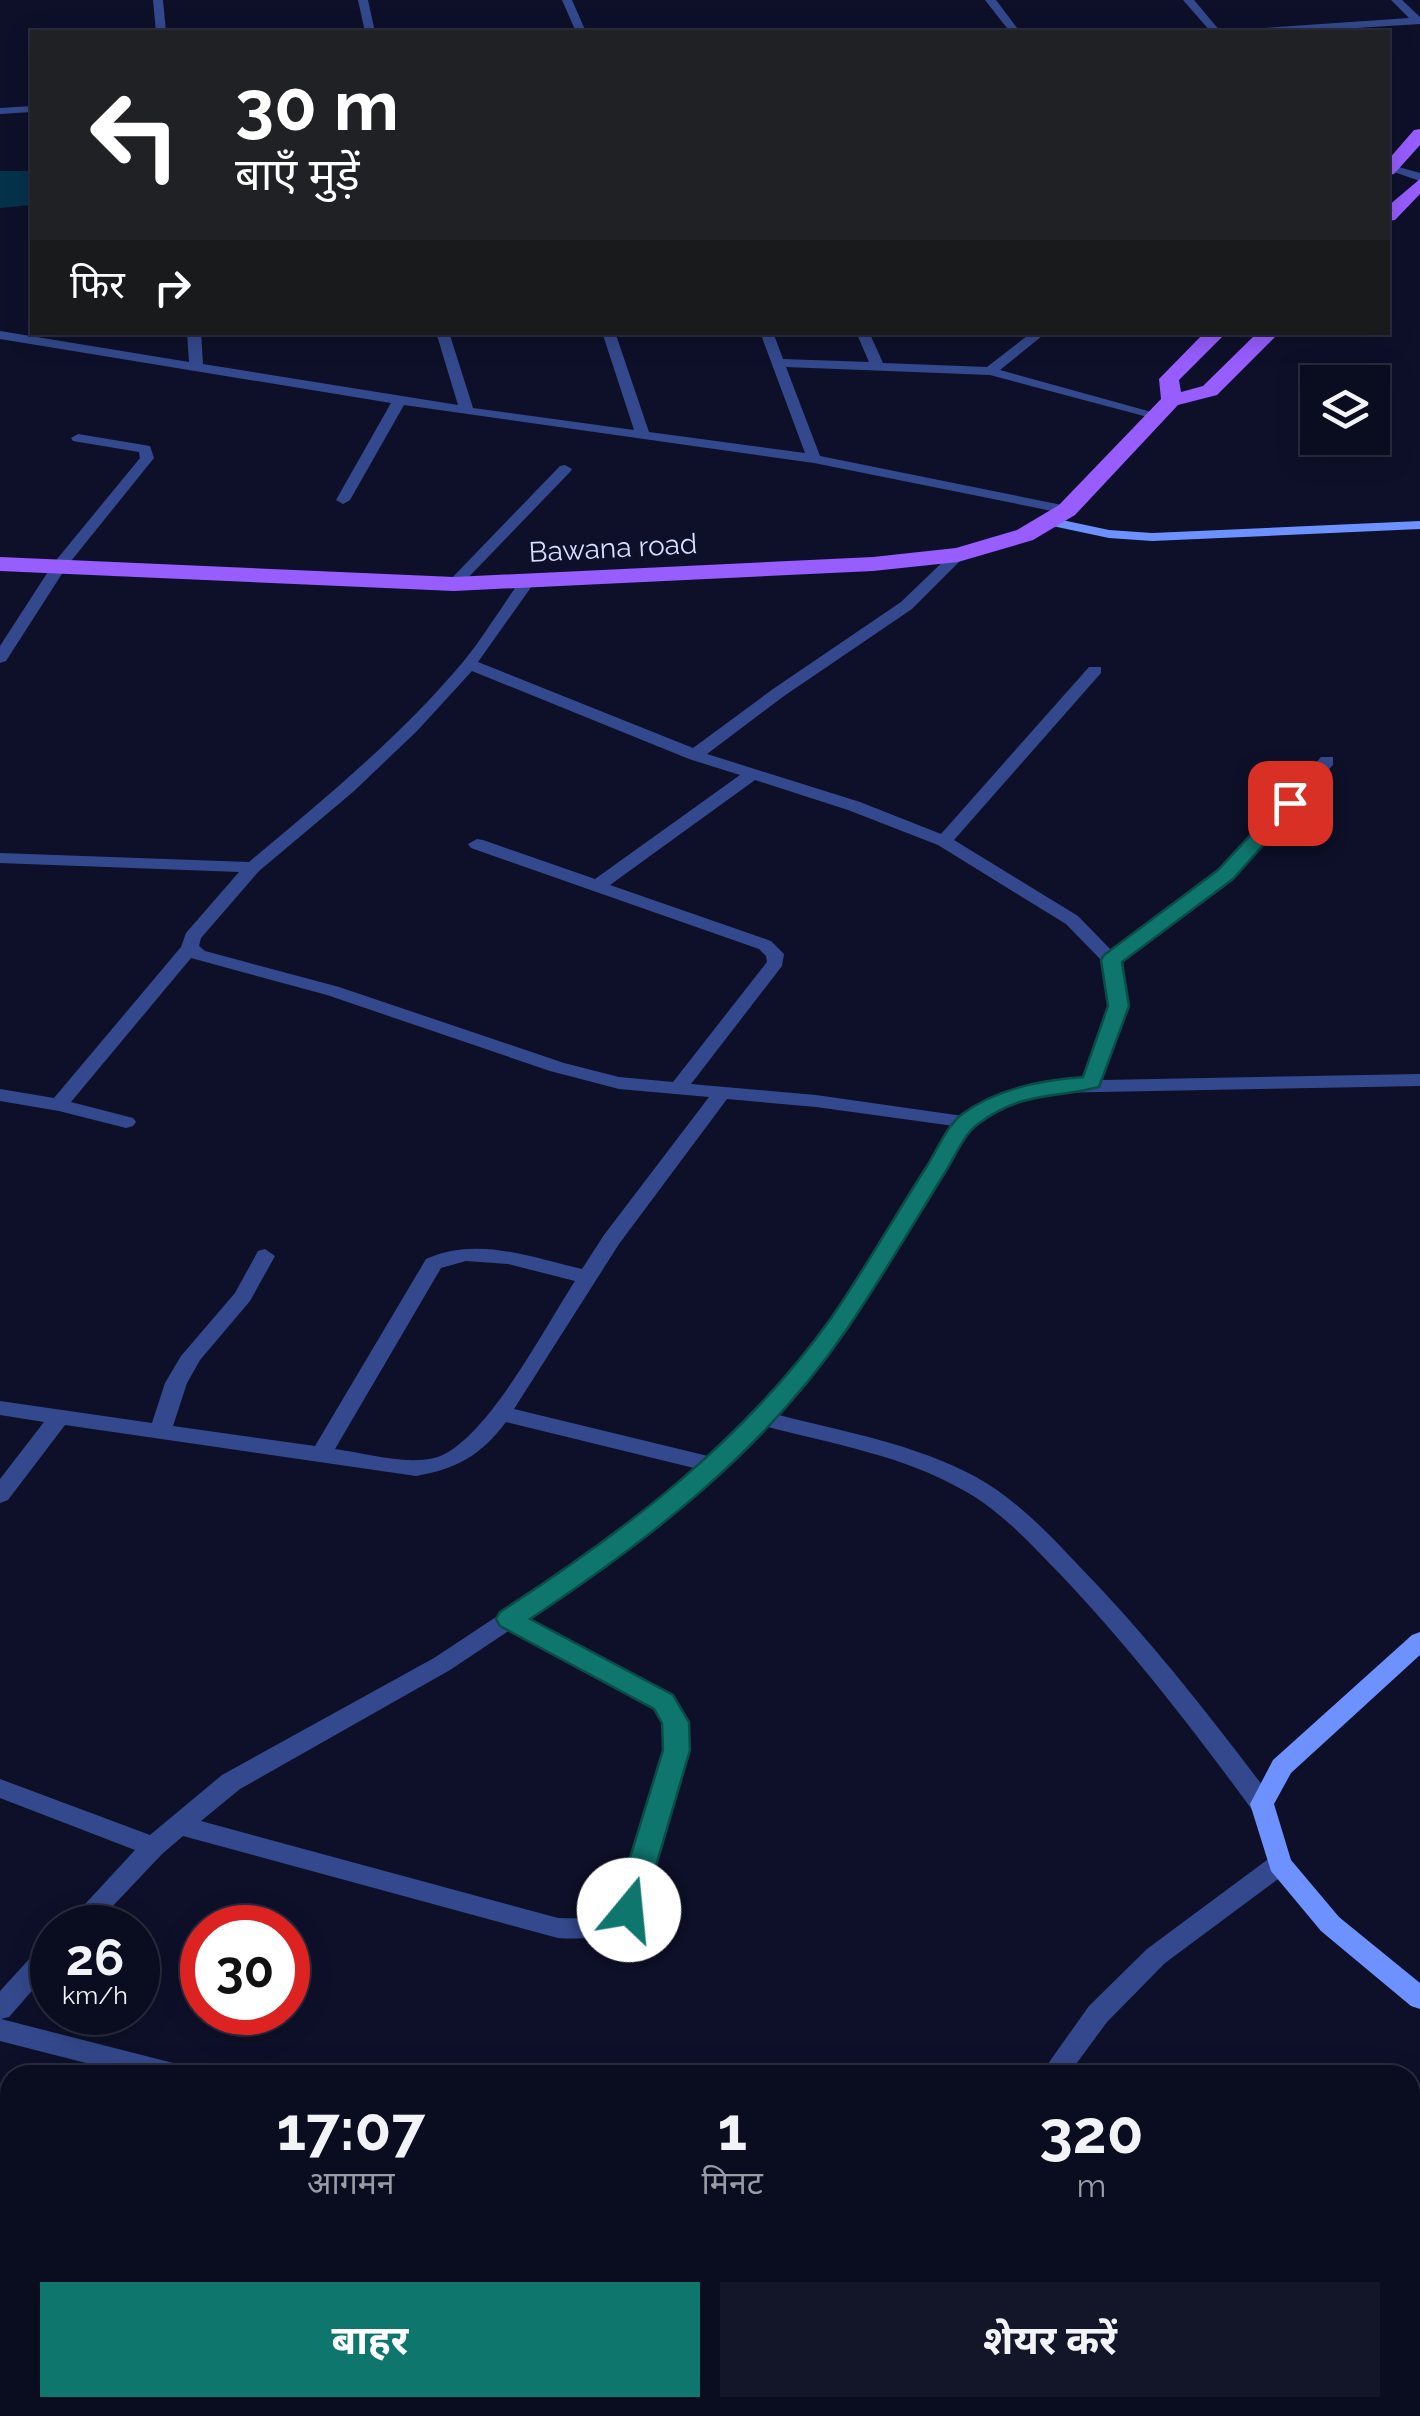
<!DOCTYPE html>
<html lang="hi">
<head>
<meta charset="utf-8">
<style>
  body { margin:0; font-family:Raleway,"Noto Sans Devanagari",sans-serif; background:#131529; color:#f1f3f6; height:100vh; display:flex; flex-direction:column; font-size:38px; white-space:nowrap }
  * { box-sizing:border-box; margin:0 }
  p { font-size:32px; color:#999ba5 }
  .icon { flex:none; width:55px; height:55px; fill:none; stroke:currentColor; stroke-width:2; stroke-linecap:round; stroke-linejoin:round }
  .map { position:relative; flex:1; overflow:hidden }
  .details { position:absolute; left:0px; top:2065px; width:1420px; height:352px; display:flex; flex-direction:column; background:#0a0c20; border-radius:30px 30px 0 0; box-shadow:0 5px 25px #0003,0 0 0 2px #2a2c3e }
  .details>* { flex:none }
  .banner { position:absolute; left:30px; top:30px; width:1360px; height:305px; border-radius:0px; box-shadow:0 5px 25px #0003,0 0 0 2px #2a2c3e; background:#202124; color:#fff; overflow:hidden }
  .controls { position:absolute; left:1300px; top:365px; display:grid; gap:20px }
  .controls a { display:grid; place-items:center; width:90px; height:90px; border-radius:0px; background:#0a0c20; box-shadow:0 5px 25px #0003,0 0 0 2px #2a2c3e; font-size:50px }
  .speed { position:absolute; left:30px; top:1905px; display:flex; gap:20px; font-size:50px; font-weight:700; text-align:center }
  .speed>* { display:grid; place-content:center; width:130px; height:130px; border-radius:50%; background:#0a0c20; box-shadow:0 5px 25px #0003,0 0 0 2px #2a2c3e; line-height:1 }
  .speed small { font-size:25px; font-weight:400 }
  .speed .limit { border:15px solid #d22; background:#fff; color:#111 }
  .pin { position:absolute; display:grid; place-items:center; width:85px; height:85px; color:#fff; margin:-42px; border-radius:20px; box-shadow:0 5px 15px #0006 }
  .me { position:absolute; width:110px; margin:-55px; rotate:17deg; stroke-linejoin:round; filter:drop-shadow(0 0 8px #0008) }
  .turn { display:flex; align-items:center; gap:35px; height:210px; padding:0 40px; font-size:45px }
  .turn .icon { width:130px; height:130px; stroke-width:2.5 }
  .turn b { display:block; font-size:70px; line-height:85px }
  .then { display:flex; align-items:center; height:95px; padding:0 40px; background:#0003; gap:20px; font-size:38px }
  .eta { display:flex; justify-content:space-evenly; align-items:center; height:170px; text-align:center }
  .eta b { font-size:60px; font-weight:700; line-height:70px }
  .cta { display:flex; gap:20px; margin-top:auto; padding:20px 40px }
  .cta a { flex:1; height:115px; border-radius:0px; background:#0f766e; color:#fff; font-size:40px; font-weight:700; line-height:115px; text-align:center }
  .cta a+a { background:#131529; color:#f1f3f6 }
  .map>svg:first-child { display:block }
</style>
</head>
<body>
<div class="map">
<svg width="1420" height="2416" viewBox="0 0 1420 2416">
  <rect width="100%" height="100%" fill="#0e102a"/>
  <path fill="#05324b" d="M0,171H32V205L0,208Z"/>
  <g fill="none" stroke-linecap="round" stroke-linejoin="round">
    <path fill="#34498d" fill-rule="evenodd" d="M1388,164L1420,173V181L1388,170Z"/>
    <path fill="#34498d" fill-rule="evenodd" d="M153,0H163L166,32H156Z
      M358,0H368L375,32H365Z
      M562,0H572L586,32H576Z
      M985,0H996L1020,32H1010Z
      M1183,0H1194L1221,32H1211Z
      M1391,0H1402L1420,17V24L1293,32H1245L1250,29L1409,18Z
      M32,106V112L0,114V108Z
      M0,331L189,362L187,332H201L203,364L458,405L436,332H449L473,408L634,430L602,332H615L649,432L805,453L760,332H773L783,359L869,362L856,332H869L883,363L987,367L1032,332H1047L1000,370L1166,416L1159,420L990,375L786,367L820,456L1072,507L1074,510L1067,514L814,463L404,405L350,500L343,504L336,500L391,403L0,339Z
      M78,434L150,446L154,458L67,566L6,661L0,663V646L53,564L140,458L139,452L73,441L71,438Z
      M565,465L572,469L570,472L459,587H449V581L560,466Z
      M958,551L965,555L963,558L912,609L784,696L707,754L860,802L941,834L1089,667H1101V673L954,840L1078,916L1112,951L1219,870L1321,757H1333V765L1231,878L1120,962L1127,1006L1102,1080L1420,1074V1086L1047,1093L1008,1105L973,1126L890,1263L824,1362L779,1415C845,1432 915,1444 976,1477C1016,1499 1049,1534 1080,1567C1150,1639 1211,1717 1271,1797L1274,1804L1271,1811L1262,1813L1253,1811C1193,1729 1131,1649 1061,1575C1031,1544 1001,1511 963,1490C904,1456 834,1444 768,1427C695,1500 614,1562 528,1619L671,1696L688,1722L689,1750L642,1910C626,1938 586,1940 558,1938L183,1836L162,1854L92,1928H63L135,1850L0,1798V1779L150,1835L222,1775L434,1658L590,1555L698,1469L506,1422C481,1455 457,1469 416,1476L65,1425L8,1500L0,1503V1479L44,1422L0,1415V1401L152,1423L165,1383L181,1356L235,1293L258,1251L265,1249L275,1256L250,1301L200,1360L187,1383L173,1426L315,1446L426,1259C477,1236 530,1257 582,1269L604,1235L709,1097L619,1089L550,1071L327,995L191,958L71,1102L133,1118L136,1122L133,1126L126,1128L59,1111L0,1101V1089L54,1098L181,947L186,933L239,872L0,863V853L249,862C324,799 400,737 463,662C484,636 501,607 521,580L526,578L534,583L478,662L693,748L773,689L901,602L953,552ZM472,671L689,759L740,775L595,879L483,840L477,839L468,844L471,848L759,949L766,956L767,962L673,1082L619,1077L564,1063L339,987L205,951L199,946L201,938L259,871L353,792L417,731ZM755,780L848,810L938,845L1066,924L1102,961L1109,1006L1083,1081L1038,1083L994,1097L963,1116L816,1095L691,1084L782,966L784,954L771,941L610,885ZM727,1099L816,1107L954,1126L871,1261L810,1352L712,1457L514,1409L619,1244ZM466,1261L508,1264L575,1281C546,1325 484,1446 434,1458C403,1465 366,1453 335,1449L441,1268ZM510,1630L655,1708L664,1723L665,1750L618,1904C599,1919 581,1919 558,1918L201,1821L240,1789L450,1670Z
      M1280,1854L1289,1857L1293,1864L1289,1871L1165,1963L1107,2022L1068,2075H1040L1089,2006L1147,1949L1271,1857Z
      M52,1941V1968L9,2017L1,2019L177,2064L186,2067L190,2075H133L0,2041V1991L43,1944Z"/>
    <path fill="#6d91ff" fill-rule="evenodd" d="M1048,517L1109,530L1152,533L1420,521V529L1152,541L1109,538L1043,524V518Z
      M1420,1632V1655L1291,1773L1274,1804L1291,1860L1339,1917L1420,1983V2009L1411,2006L1321,1931L1271,1871L1250,1804L1273,1760L1412,1635Z"/>
    <path fill="#975dff" fill-rule="evenodd" d="M1420,129V145L1394,174L1388,175V160L1414,130Z
      M1420,179V194L1395,220L1388,221V206Z
      M1205,332H1227L1179,380L1181,392L1203,386L1258,332H1280L1217,395L1178,405L1075,515L1033,540L958,562L873,571L454,591L0,571V557L454,577L873,557L956,548L1017,530L1059,505L1161,399L1159,379Z"/>
  </g>
  <path fill="#0f766e" stroke="#0a4d48" stroke-width="2.5" d="M1290,797L1297,799V807L1233,879L1122,962L1129,1006L1099,1087C1052,1099 1022,1091 978,1124C963,1135 954,1159 944,1174C912,1226 881,1279 847,1329C765,1450 651,1539 530,1619L673,1695L689,1722L690,1750L643,1910L639,1918L629,1922L619,1918L614,1910L663,1750L662,1723L654,1709L500,1626L496,1619L500,1612C625,1531 741,1443 829,1321C864,1271 894,1217 927,1166C937,1150 947,1126 961,1115C995,1089 1040,1080 1083,1077L1108,1006L1101,960L1104,955L1218,870L1284,799Z"/>
  <g text-anchor="middle" dominant-baseline="central" stroke-width="10" stroke-linejoin="round" paint-order="stroke">
    <g font-size="28" fill="#d6ddff" stroke="#0e102a">
      <text transform="translate(613 548) rotate(-3)">Bawana road</text>
    </g>
  </g>
</svg>
<div class="controls">
<a><svg class="icon" aria-label="layers" viewBox="0 0 24 24"><path d="M12 4l9 5-9 5-9-5zM3 14l9 5 9-5"/></svg></a>
</div>
<div class="speed"><div>26<small>km/h</small></div><div class="limit">30</div></div>
<div class="pin" style="left:1290px;top:803px;background:#d93025"><svg class="icon" aria-label="arrive" viewBox="0 0 24 24"><path d="M6 21V4h12l-3 4 3 4H6"/></svg></div>
<svg class="me" style="left:629px;top:1910px" viewBox="-20 -20 40 40"><circle r="19" fill="#fff"/><path d="M0-13L10 11 0 6-10 11z" fill="#0f766e"/></svg>
<div class="banner">
<div class="turn"><svg class="icon" aria-label="left" viewBox="0 0 24 24"><path d="M17 20v-9H6M10 6l-5 5 5 5"/></svg><div><b>30 m</b>बाएँ मुड़ें</div></div>
<div class="then">फिर<svg class="icon" aria-label="right" viewBox="0 0 24 24"><path d="M7 20v-9h11M14 6l5 5-5 5"/></svg></div>
</div>
<section class="details">
<div class="eta">
<div><b>17:07</b><p>आगमन</p></div>
<div><b>1</b><p>मिनट</p></div>
<div><b>320</b><p>m</p></div>
</div>
<div class="cta"><a>बाहर</a><a>शेयर करें</a></div>
</section>
</div>
</body>
</html>
